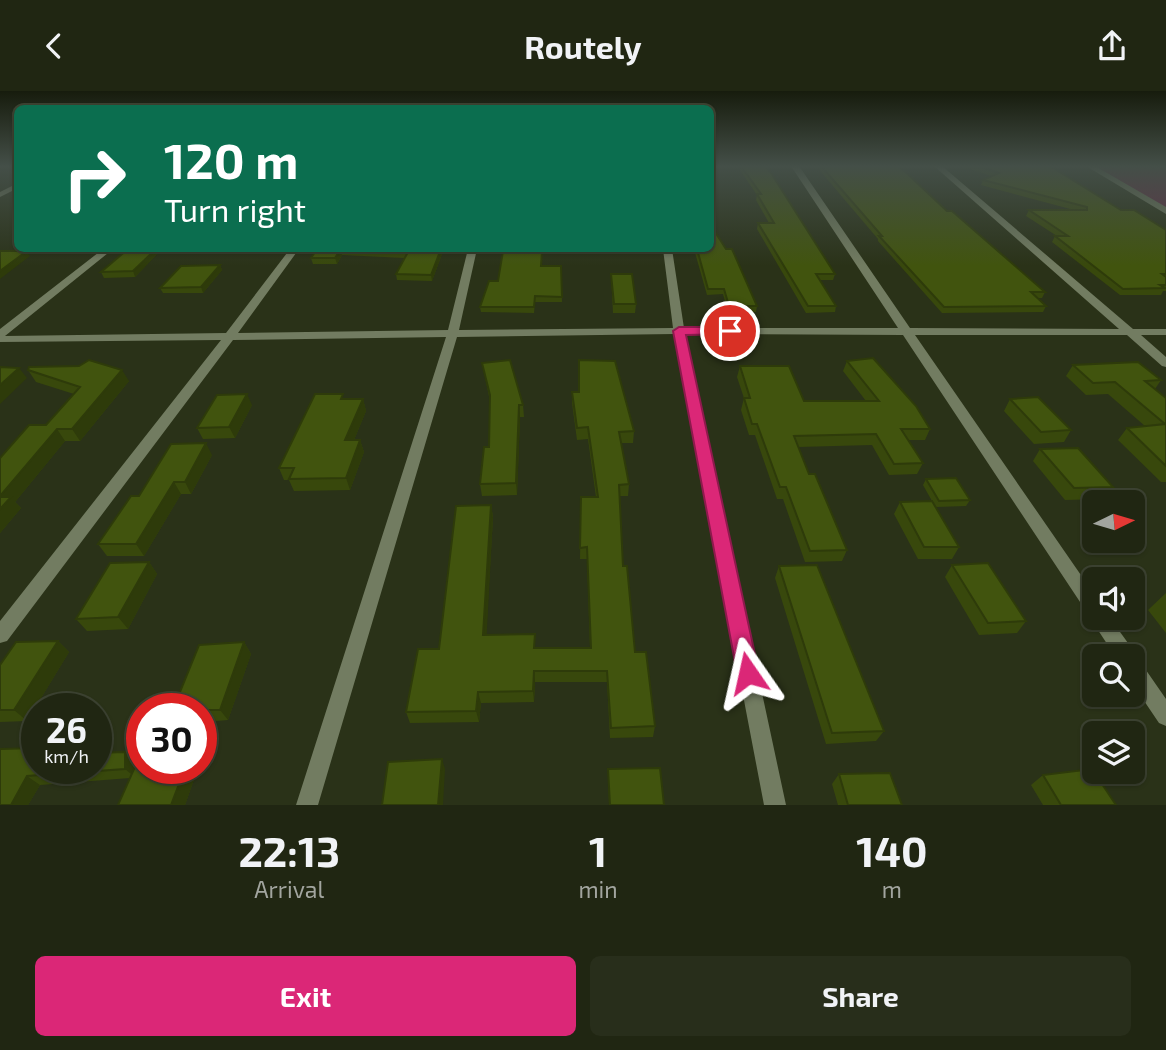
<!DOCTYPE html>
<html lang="en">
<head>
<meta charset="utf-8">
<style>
  body { margin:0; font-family:"Exo 2",sans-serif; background:#282e1b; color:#f1f3f6; height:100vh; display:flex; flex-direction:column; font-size:26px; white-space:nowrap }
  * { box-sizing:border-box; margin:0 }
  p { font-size:23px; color:#a2a59f }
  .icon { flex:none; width:38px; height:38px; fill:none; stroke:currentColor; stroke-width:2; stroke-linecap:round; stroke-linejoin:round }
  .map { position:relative; height:714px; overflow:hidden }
  .panel { display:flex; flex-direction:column; background:#202612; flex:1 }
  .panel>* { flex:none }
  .guide { position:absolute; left:14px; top:14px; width:700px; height:147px; border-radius:10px; box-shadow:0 2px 5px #0004,0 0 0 2px #3d4332; background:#0b6e4f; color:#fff; overflow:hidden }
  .needle { width:46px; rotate:85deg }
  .fabs { position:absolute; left:1082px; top:399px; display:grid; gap:14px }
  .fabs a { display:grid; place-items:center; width:63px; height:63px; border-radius:10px; background:#202612; box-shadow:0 2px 5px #0004,0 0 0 2px #3d4332; font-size:35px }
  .speed { position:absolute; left:21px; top:602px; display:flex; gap:14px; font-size:35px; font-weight:700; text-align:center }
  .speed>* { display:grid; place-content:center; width:91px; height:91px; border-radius:50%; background:#202612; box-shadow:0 2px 5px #0004,0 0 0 2px #3d4332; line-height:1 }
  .speed small { font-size:18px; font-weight:400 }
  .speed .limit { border:10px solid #d22; background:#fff; color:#111 }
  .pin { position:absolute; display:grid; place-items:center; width:60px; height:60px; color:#fff; margin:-30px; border:4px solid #fff; border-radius:50%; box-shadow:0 2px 7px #0007 }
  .me { position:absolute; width:77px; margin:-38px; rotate:349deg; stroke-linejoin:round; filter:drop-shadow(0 0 5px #0008) }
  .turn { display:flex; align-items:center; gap:24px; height:147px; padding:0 35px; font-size:32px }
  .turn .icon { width:91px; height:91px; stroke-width:2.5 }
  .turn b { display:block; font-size:49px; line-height:60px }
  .eta { display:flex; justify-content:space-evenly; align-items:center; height:119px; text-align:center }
  .eta b { font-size:42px; font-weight:700; line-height:49px }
  .cta { display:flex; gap:14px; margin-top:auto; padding:14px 35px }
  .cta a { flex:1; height:80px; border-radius:10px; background:#db2777; color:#fff; font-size:28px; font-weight:700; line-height:80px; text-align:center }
  .cta a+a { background:#282e1b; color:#f1f3f6 }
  header { display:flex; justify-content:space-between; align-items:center; height:91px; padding:0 35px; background:#202612; font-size:32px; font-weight:700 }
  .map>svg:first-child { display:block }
</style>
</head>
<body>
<header><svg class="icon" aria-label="back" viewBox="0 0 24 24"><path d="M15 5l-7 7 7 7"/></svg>Routely<svg class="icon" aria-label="share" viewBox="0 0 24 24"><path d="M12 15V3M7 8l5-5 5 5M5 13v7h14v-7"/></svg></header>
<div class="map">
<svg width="1166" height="714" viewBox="0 0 1166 714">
  <rect width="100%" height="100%" fill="#2a3218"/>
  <path fill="#662c47" d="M1090,75H1166V120Z"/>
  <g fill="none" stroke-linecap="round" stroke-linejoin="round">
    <path fill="#727c61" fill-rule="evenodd" d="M791,75H799L910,237L1119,238L934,75H942L1133,238H1166V244H1141L1166,266V276L1162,275L1127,244H915L1094,503V527H1110L1133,559L1135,567L1139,569L1166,608V635L1159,632L1132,592V565H1115L1094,533L1092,525L1088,523L903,244L685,243L786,714H764L674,243L457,246L318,714H296L446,246L233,249L7,550L0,552V530L221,249L0,251V238L103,158H113L5,245L226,242L290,158H299L238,242L448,239L468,158H477L459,239L673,237L663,158H672L684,237H898Z
      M1086,75H1095L1166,116V123Z
      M18,92V97L0,106V101Z"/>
  </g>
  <path fill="#38480c" d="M740,75H765L835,183L833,189H820L836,215L835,221L806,222L757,138L758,132H769L756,109L757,104L740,79Z
    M816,75H899L947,120L1045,201L1042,207H1037L1046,215L1043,221L942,222L878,150V148Z
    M960,75H1050L1121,119L1166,139V200H1163L1161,204H1120L1052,151L1055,145H1057L1026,125L1029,119H1074L981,94L983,89L992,85Z
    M128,158H157L159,161L135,186L104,187L101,181Z
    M317,158L442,163L432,190L397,189L396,183L405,167L342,164L337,173H313L311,167Z
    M694,158H710L757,215L756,221H728L723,203L707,204Z
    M220,174L222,179L203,202H163L160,197Z
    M541,175H561L562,211H535L534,222L481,221L480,216L498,190Z
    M611,183L636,213L635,222H613Z
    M847,270L930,338L925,349H908L923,372L917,383L889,384L872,354L798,356L809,383L847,459L842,470L805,471L783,408H777L755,344H749L741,319L744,307L737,286L740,275L804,310H866L843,280Z
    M482,272L523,314L524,326H520L517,404L482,405L480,393L489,356L490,310Z
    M1073,274L1161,289L1155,298L1166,307V391H1161L1118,349L1127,337L1145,335L1108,303L1086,304L1066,285Z
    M28,279L129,290L80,350H65L15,411L21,417L0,442V367L46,334L74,303L36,291Z
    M572,301L634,340L633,352H621L629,393L628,405H619L623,475L635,561L655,635L653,646L610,647L607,591H535L534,611L481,612L479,631L410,632L406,621L439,558L491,414L493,426L486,544L536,557H590L587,468H580L581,406H596L588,348L577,349L572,312Z
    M344,308H363L366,320L354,349H360L364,361L350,399L294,400L289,389H284L279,377Z
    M1010,308L1071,339L1064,351L1034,353L1004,320Z
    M252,314L235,347L203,348L197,337Z
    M1040,358L1113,396L1104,408L1065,409L1033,370Z
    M212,364L191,403H181L144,465H107L98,453L139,405Z
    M926,388L970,409L966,415L936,416L959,456L952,468H918L894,423L900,411L932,410L923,394Z
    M149,471L157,483L128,538L87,540L76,528Z
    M952,474L1026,530L1017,542L979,544L945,486Z
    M779,475L884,640L876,650L826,653L775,487Z
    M1166,502V542L1148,519Z
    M58,550L69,561L27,630L0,631V574Z
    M244,551L251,563L228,629L216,630L201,618Z
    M0,658L37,677L125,661L135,670V675L198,677L185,714H118L130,687L40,694L28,714H0Z
    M608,678L664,714H609Z
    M839,683L902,714H838L832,693Z
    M1043,684L1116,714H1043L1031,694Z"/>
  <path fill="#2e3b0a" d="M156,158H157L159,161L135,186L133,180Z
    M341,158L342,164L337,173L335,167Z
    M441,158L442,163L432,190L431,184Z
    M27,160L30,165L0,188V180Z
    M220,174L222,179L203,202L201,196Z
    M19,277L27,287L0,313V294Z
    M122,279L129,290L80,350L72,338Z
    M247,303L252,314L235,347L229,336Z
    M363,308L366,320L349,361L345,349Z
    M519,314L520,326L517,404L516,392Z
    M57,338L65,350L15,411L21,417L0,442V406Z
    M360,349L364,361L350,399L346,387Z
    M206,352L212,364L191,403L185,391Z
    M174,391L181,403L144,465L136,453Z
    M491,414L493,426L486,556L483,544Z
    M149,471L157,483L128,538L118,526Z
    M58,550L69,561L27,630L14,619Z
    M244,551L251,563L228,629L220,619Z
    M534,580L535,591L534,611L533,600Z
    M478,601L481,612L479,631L476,620Z
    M207,619L216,630L201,670V634Z
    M125,661L135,670L136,687L125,678Z
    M442,668L445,678L443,714H438Z
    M185,677H198L185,714H171Z
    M27,685L40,694L28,714H11Z"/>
  <path fill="#41540e" stroke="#2e3b0a" stroke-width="2" d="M741,75H765L771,82L835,183H816L836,215H808L758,132H774L757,103H761Z
    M821,75H899L947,120H952L1045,201H1031L1046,215L944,216L879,145H882Z
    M978,75H1050L1121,119H1134L1166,139V183H1162L1166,186V194H1160L1165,197L1123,198L1055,145H1068L1029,119H1087V116L983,89L999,82Z
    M710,133L726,158H732L757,215H729L724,198H708L697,158H710Z
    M128,158H156L133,180L101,181Z
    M317,158H441L431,184L396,183L408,161L341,158L335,167H311Z
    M0,160H27L0,180Z
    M503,160L542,161L541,175H561L562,206L535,205L534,216H480L489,190H498Z
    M220,174L201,196L160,197L181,175Z
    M611,183H632L636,213H614Z
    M873,267L916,315L930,338H901L923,372L894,373L876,343L794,345L809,383H815L847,459L810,460L786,396H780L757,333H752L744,307H750L740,275H789L804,310H879L847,270Z
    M89,269L122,279L72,338H57L0,405V367L29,334H46L80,296L28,279L29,276L79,275Z
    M510,269L523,314H519L516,392L480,393L484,356H489L490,304L482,272Z
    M579,269L615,270L634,340L619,341L629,393L619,394L623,475H627L635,561H646L655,635L611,637L607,580H534L533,600L478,601L476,620L406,621L418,558H439L456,415L491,414L483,544L535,543L534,557H591L587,456L580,457L581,406H598L588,336L577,337L572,301H579Z
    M1138,271L1161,289L1145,290L1166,307V375L1127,337L1165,333L1115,291L1093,292L1073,274Z
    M0,276L19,277L0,294Z
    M247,303L229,336L197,337L217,304Z
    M315,303H343L341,308H363L345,349H360L346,387L289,388L294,377H279Z
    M1038,306L1071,339L1041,341L1010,308Z
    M206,352L185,391H174L136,453H98L131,405H139L171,353Z
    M1078,357L1113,396L1074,397L1040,358Z
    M956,387L970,409L939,410L926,388Z
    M0,406H11L0,418Z
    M932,410L959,456H924L900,411Z
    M149,471L118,526L76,528L110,472Z
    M988,472L1026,530L988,532L952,474Z
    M817,474L884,640L832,642L779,475Z
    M58,550L14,619H0V574L16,551Z
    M244,551L220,619H207L201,634V618H173L199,554Z
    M37,657V677H96V662L125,661V678L27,685L11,714H0V658Z
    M142,660V677H185L171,714H118Z
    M442,668L438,714H382L388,671Z
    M660,677L664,714H610L608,678Z
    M1092,678L1116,714H1061L1043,684Z
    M890,682L902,714H848L839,683Z"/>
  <linearGradient id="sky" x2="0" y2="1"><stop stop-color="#171c0d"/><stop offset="0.43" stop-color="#444f48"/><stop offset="1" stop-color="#444f48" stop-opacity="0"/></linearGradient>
  <rect width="1166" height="175" fill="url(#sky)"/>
  <path fill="#db2777" stroke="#8e194d" stroke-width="2" d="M730,236L734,237V243L686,244L759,582L756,589L748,592L740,589L737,582L673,240L679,236Z"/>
</svg>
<div class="fabs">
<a><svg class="needle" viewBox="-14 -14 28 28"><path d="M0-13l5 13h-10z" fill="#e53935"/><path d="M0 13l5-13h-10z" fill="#a2a59f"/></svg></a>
<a><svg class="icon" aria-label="sound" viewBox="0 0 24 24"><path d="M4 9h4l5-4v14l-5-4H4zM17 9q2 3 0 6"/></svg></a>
<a><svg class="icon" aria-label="search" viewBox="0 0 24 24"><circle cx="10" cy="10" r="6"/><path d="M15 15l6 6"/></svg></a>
<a><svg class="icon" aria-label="layers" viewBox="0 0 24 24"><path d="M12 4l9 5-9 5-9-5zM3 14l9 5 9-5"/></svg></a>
</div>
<div class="speed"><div>26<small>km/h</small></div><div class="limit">30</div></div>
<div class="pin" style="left:730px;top:240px;background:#d93025"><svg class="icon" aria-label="arrive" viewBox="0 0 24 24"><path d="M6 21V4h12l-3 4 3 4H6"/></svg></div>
<svg class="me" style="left:748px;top:582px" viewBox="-20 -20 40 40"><path d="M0-17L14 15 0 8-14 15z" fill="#db2777" stroke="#fff" stroke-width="4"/></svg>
<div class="guide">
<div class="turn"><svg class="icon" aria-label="right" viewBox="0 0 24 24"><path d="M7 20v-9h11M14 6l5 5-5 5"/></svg><div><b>120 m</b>Turn right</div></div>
</div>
</div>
<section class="panel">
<div class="eta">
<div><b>22:13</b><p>Arrival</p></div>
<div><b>1</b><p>min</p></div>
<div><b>140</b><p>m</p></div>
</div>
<div class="cta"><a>Exit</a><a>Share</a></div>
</section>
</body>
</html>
